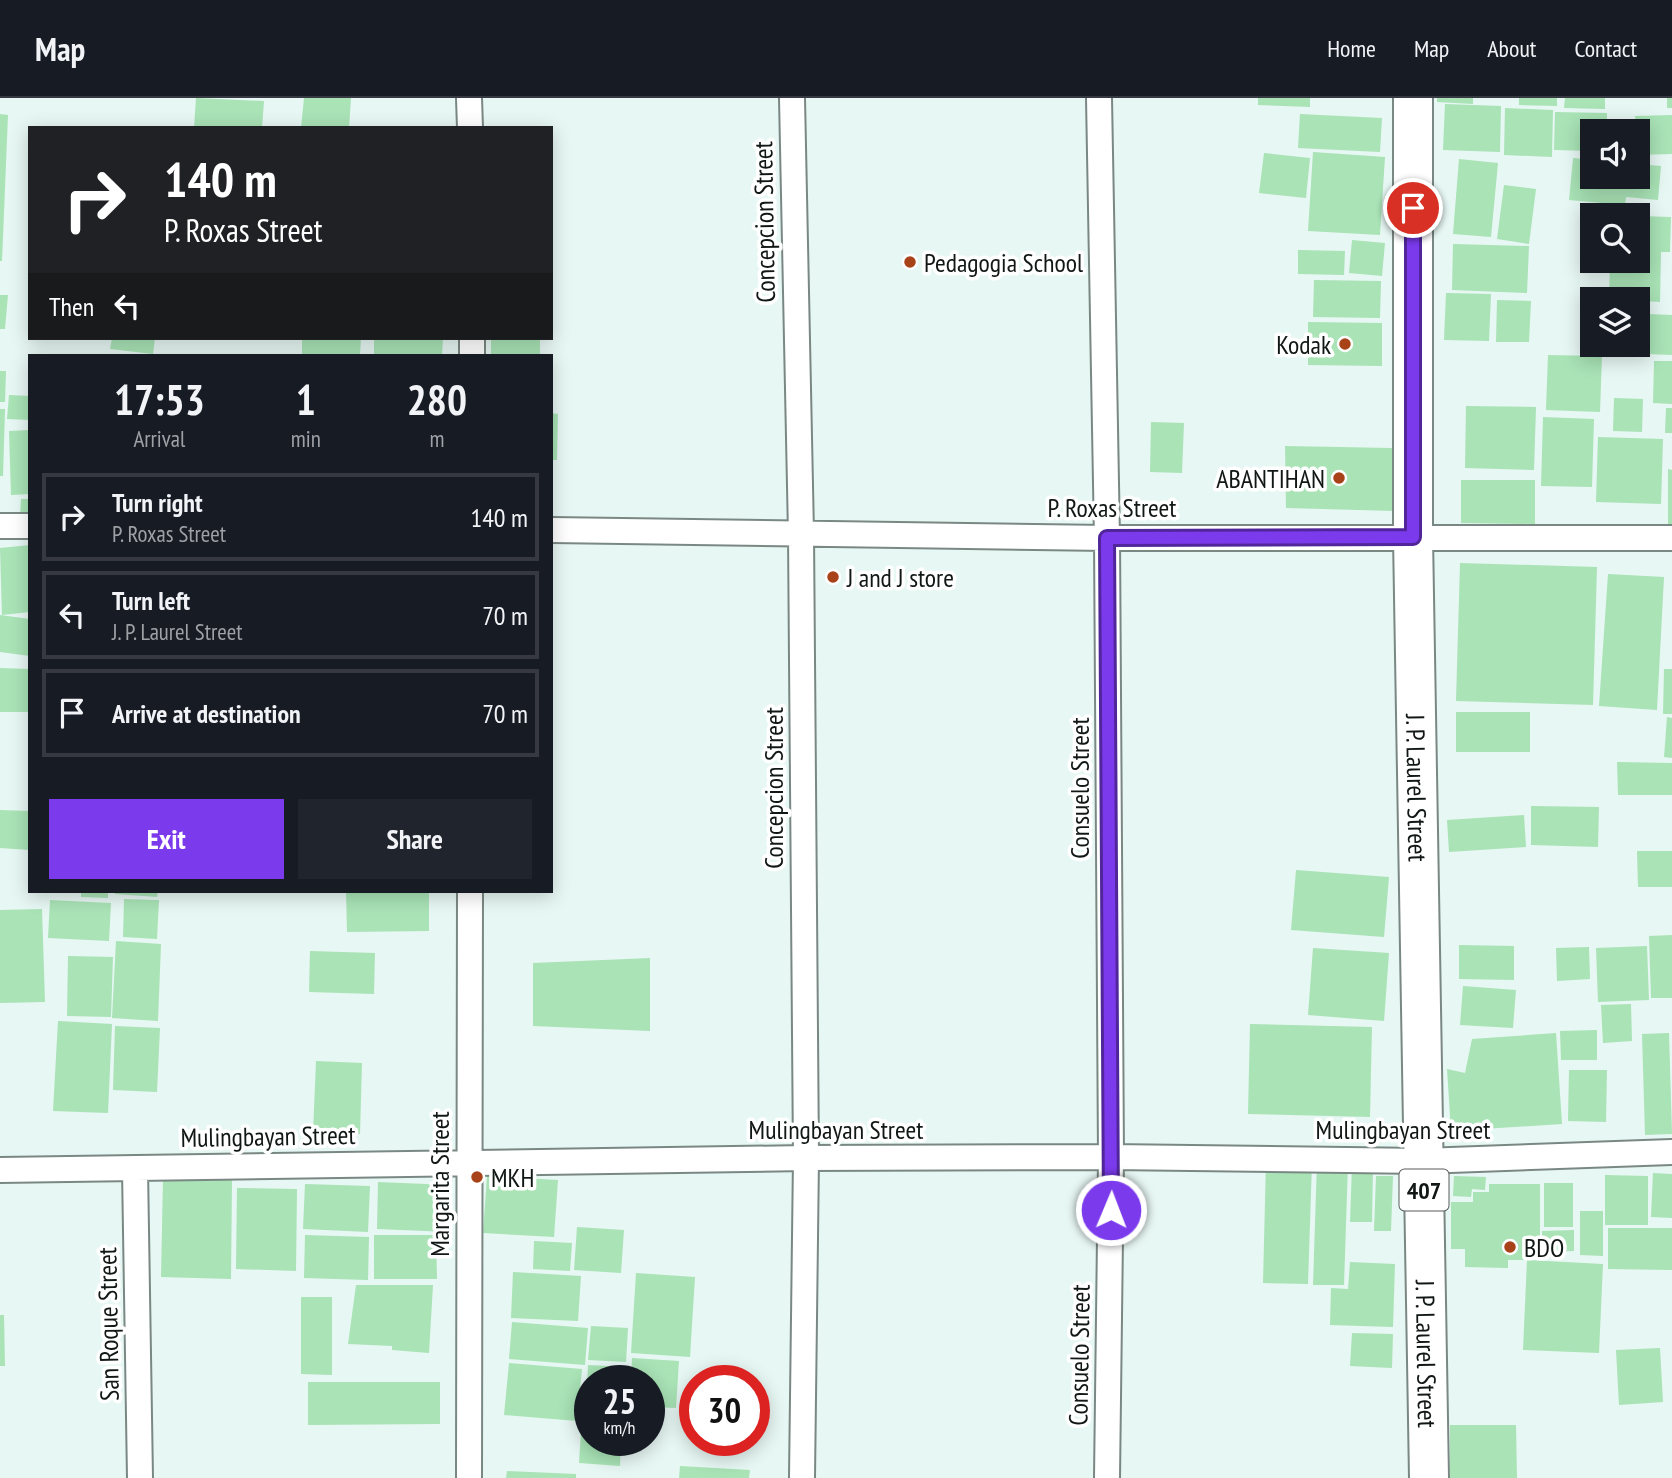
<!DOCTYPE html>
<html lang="en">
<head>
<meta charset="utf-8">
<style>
  body { margin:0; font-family:"PT Sans Narrow",sans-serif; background:#20242c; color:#f1f3f6; height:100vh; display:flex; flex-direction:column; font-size:26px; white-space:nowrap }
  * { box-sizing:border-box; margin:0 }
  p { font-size:23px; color:#9ea1a6 }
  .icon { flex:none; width:38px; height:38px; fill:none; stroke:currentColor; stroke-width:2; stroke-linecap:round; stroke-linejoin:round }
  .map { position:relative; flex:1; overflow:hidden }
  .side { position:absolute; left:28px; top:256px; width:525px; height:539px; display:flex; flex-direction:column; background:#171b24; border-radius:0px; box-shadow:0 4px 18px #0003 }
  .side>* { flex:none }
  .hud { position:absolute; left:28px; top:28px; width:525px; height:214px; border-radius:0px; box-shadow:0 4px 18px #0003; background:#202124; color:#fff; overflow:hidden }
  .tools { position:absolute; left:1580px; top:21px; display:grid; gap:14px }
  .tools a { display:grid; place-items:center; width:70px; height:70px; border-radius:0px; background:#171b24; box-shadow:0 4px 18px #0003; font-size:35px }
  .speed { position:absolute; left:574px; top:1267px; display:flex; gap:14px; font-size:35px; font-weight:700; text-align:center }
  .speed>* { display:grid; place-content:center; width:91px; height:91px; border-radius:50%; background:#171b24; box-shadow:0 4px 18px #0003; line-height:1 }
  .speed small { font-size:18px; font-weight:400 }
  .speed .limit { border:10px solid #d22; background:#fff; color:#111 }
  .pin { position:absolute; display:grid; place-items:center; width:60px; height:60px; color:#fff; margin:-30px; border:4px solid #fff; border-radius:50%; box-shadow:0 2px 7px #0007 }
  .me { position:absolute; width:77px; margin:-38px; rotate:1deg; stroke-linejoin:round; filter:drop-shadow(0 0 5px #0008) }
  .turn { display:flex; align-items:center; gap:24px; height:147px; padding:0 21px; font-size:32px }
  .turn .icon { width:91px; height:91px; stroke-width:2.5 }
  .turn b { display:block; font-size:49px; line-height:60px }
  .then { display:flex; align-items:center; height:66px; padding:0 21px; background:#0003; gap:14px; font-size:26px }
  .eta { display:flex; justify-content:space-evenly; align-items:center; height:119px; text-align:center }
  .eta b { font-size:42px; font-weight:600; line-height:49px }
  .button { display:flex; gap:14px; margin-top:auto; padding:14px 21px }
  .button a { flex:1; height:80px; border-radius:0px; background:#7c3aed; color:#fff; font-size:28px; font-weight:600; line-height:80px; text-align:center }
  .button a+a { background:#20242c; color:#f1f3f6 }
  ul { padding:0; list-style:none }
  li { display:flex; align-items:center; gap:21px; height:88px; margin:0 14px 10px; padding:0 7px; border:4px solid #363941; border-radius:0px }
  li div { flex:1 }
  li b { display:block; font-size:26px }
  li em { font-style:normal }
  header { display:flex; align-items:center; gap:42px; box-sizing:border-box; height:98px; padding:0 35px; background:#171b24; border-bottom:2px solid #363941 }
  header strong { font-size:33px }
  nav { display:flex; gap:38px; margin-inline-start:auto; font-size:24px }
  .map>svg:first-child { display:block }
</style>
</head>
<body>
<header>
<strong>Map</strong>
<nav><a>Home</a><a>Map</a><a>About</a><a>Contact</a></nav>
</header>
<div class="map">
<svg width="1672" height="1380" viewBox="0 0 1672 1380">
  <rect width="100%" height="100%" fill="#e7f7f3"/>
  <path fill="#a9e3b6" d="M196,0L264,3L262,30H194Z
    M304,0H351L349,30H301Z
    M1258,0H1310V9L1258,7Z
    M1437,0H1473V6L1437,4Z
    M1519,0H1557V8L1519,7Z
    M1565,0H1605V11L1564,10Z
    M1667,0H1672V10H1667Z
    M1445,6L1501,8L1500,54L1443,52Z
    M1505,10L1553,12L1552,59L1504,57Z
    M1555,14L1607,15V33H1592V53L1554,52Z
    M0,16L8,17L2,163H0Z
    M1300,16L1382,20L1380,54L1298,50Z
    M1672,17V56L1638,57V33H1610V29L1636,31L1635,18Z
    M1313,54L1385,59L1380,137L1308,133Z
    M1264,55L1310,60L1306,100L1259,95Z
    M1573,60L1592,62V79H1638V66L1661,68L1658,102L1626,99L1625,107L1569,102Z
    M1459,61L1498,65L1491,139L1453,136Z
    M1504,87L1536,91L1529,146L1497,141Z
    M1638,118L1671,119L1670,154H1661L1660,204L1609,201L1610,163H1638Z
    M1352,142L1385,145L1382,178L1349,175Z
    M1453,146L1529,148L1527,195L1452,192Z
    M1298,152L1345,153L1344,177L1298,176Z
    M1314,182L1381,183L1380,220L1313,219Z
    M1446,195L1491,196L1489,243L1444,242Z
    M0,197H8L5,231H0Z
    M1497,202L1531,203L1529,244H1496Z
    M1648,216L1672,217V257L1646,256Z
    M1308,224L1382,225V268L1308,267Z
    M112,240H155L153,256L110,251Z
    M302,240H361L360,257H302Z
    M374,240H443L442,257H374Z
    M491,240H540V257H491Z
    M1603,247H1639V257L1603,255Z
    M1548,257L1602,258L1600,314L1546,312Z
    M1654,263H1672V306L1653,305Z
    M0,273H6L5,304H0Z
    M9,297L30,298V322L7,321Z
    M1614,300L1643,301L1642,334L1613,333Z
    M1466,308L1536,309L1534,372L1465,370Z
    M1666,310H1672V335H1665Z
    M0,311H5L3,378H0Z
    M551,315L558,316L557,362H551Z
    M1543,319L1594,321L1592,389L1541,388Z
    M1151,324L1184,325L1182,375L1150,374Z
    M30,332V396L11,397L9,333Z
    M1598,339L1663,341L1661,406L1596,404Z
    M1285,348L1392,350L1394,413L1286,410Z
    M1668,371L1672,372V428H1668Z
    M1461,382H1535V426L1461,425Z
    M21,401H30V419H20Z
    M30,447V514L2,517L0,450Z
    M1460,465L1597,469L1593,607L1456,603Z
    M1608,476L1664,479L1657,612L1599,608Z
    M0,517L30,521V558L0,554Z
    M0,570L30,571V614H0Z
    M1664,571H1672V616H1663Z
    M1456,614H1530V654H1456Z
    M1667,619L1672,620V660L1664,659Z
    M1617,664L1672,665V697H1618Z
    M1531,708L1599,709L1598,749L1531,747Z
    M0,712L30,713V752L0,750Z
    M1524,717L1526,749L1449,754L1447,722Z
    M1637,753H1672V789H1638Z
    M1296,772L1389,779L1384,839L1291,832Z
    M81,793H108V800L81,799Z
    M115,793H158L157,799L115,796Z
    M346,793H429V833L347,834Z
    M124,801L159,802L157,841L123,839Z
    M50,802L111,805L109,843L48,840Z
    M42,811L45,904L0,905V812Z
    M1672,837V900H1651L1649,838Z
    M116,843L161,846L158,923L112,920Z
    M1459,847L1514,848V882L1459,881Z
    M1647,848L1649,902L1598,904L1596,850Z
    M1589,849L1590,881L1557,883L1556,850Z
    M1313,850L1389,855L1384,923L1308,917Z
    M310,853L375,855L374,896L309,894Z
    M68,858L113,859L111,919L67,918Z
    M650,860V933L533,928V865Z
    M1463,888L1516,892L1513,930L1460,927Z
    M1631,906L1632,943L1603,945L1601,907Z
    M58,923L112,926L108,1015L53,1013Z
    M1250,926L1372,929L1370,1019L1248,1016Z
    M115,928L160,930L157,994L113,992Z
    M1597,932V962H1561L1560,933Z
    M1556,935L1562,1026L1451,1033L1447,971L1465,975L1472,941Z
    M1669,935L1672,1036L1645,1037L1642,936Z
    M316,963L362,965L360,1036L313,1035Z
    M1569,972H1607L1606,1024L1568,1023Z
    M1266,1063L1312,1064L1308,1186L1263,1185Z
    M1317,1064L1348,1065L1344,1187H1313Z
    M1352,1067L1373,1068L1372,1124H1350Z
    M1653,1075L1672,1076V1120L1651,1119Z
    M1605,1077L1648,1078V1127H1605Z
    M487,1078L558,1082L554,1139L483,1135Z
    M1376,1078H1393L1391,1133H1374Z
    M1454,1078L1486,1079L1485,1092L1472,1091L1471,1099L1453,1098Z
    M163,1081L232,1082L231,1181L161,1179Z
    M378,1084L450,1087L449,1134L377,1131Z
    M1544,1085H1573V1129H1544Z
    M305,1086L370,1088L368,1134L303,1131Z
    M1489,1086H1540V1155H1524L1525,1162H1508V1170L1465,1169V1151H1451V1104H1473V1094H1489Z
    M237,1090L297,1091L296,1173L236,1171Z
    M1580,1113H1603V1158L1580,1157Z
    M577,1129L624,1132L621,1175L574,1172Z
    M1608,1130H1672V1172L1608,1171Z
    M1574,1132V1153L1542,1154V1133Z
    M305,1137L369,1139L368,1182L304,1180Z
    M374,1137H436L437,1181H374Z
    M534,1143L572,1145L570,1173L533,1171Z
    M1527,1162L1603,1166L1599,1255L1523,1252Z
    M1350,1164L1395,1166L1393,1229L1330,1227L1331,1190L1348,1191Z
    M513,1174L581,1178L578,1223L511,1220Z
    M636,1175L695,1179L690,1259L631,1255Z
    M356,1187H433L429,1255L392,1252V1248L348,1246Z
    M301,1199H332V1277L301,1276Z
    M0,1217H4L5,1268H0Z
    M512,1224L588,1230L585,1267L509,1261Z
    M591,1228L628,1230L626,1264L588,1262Z
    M1352,1235L1393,1236L1392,1270L1350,1268Z
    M1660,1250L1663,1304L1619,1307L1616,1252Z
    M632,1260L679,1263L676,1310L649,1309V1283H631Z
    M509,1265L582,1271L577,1323L504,1317Z
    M588,1267L629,1269V1283H590V1311H586Z
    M308,1284H440V1326L308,1327Z
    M582,1317H590V1342H621L620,1368L579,1365Z
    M1450,1327H1516L1517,1380H1450Z
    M680,1368L750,1372L749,1380H679Z
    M507,1373L576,1376V1380H506Z"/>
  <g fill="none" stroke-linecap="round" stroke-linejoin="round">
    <g stroke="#7a8884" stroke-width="28">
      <path id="street" d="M469,0L470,30
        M792,0L801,436L806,1060L802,1380
        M1099,0L1107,440L1111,1059L1107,1380
        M472,240V257
        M0,428H30
        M551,432L1107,440H1672
        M135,1071L140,1380
        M0,1072L806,1060L1111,1059L1423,1063L1672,1054
        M469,1380L470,793"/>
    </g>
    <g stroke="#7a8884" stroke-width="42">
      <g id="primary">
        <path id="s1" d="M1413,0V439L1429,1380"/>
      </g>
    </g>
    <use href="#street" stroke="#fff" stroke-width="24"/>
    <use href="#primary" stroke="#fff" stroke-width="38"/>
  </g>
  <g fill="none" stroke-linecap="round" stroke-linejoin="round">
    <g stroke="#51269a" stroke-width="18">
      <path id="route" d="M1111,1112L1107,440L1413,439V110"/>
    </g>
    <use href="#route" stroke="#7c3aed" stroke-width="12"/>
  </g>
  <g fill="#a84218" stroke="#fff" stroke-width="2.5">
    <circle cx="910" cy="164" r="7"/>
    <circle cx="1345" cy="246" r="7"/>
    <circle cx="1339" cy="380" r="7"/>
    <circle cx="833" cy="479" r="7"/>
    <circle cx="477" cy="1079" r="7"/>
    <circle cx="1510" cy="1149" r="7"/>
  </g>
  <g text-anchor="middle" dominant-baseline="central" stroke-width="7" stroke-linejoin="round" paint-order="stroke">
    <rect fill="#fff" stroke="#585d5b" stroke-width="2" x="1399.5" y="1071.5" width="49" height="41" rx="5"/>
    <g font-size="24" font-weight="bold" fill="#111715">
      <text x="1424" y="1092">407</text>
    </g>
    <g font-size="26" fill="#111715" stroke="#fff">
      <text transform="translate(764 124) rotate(-91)">Concepcion Street</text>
      <text x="1112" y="409">P. Roxas Street</text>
      <text transform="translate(773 690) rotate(-90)">Concepcion Street</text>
      <text transform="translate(1079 690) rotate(-90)">Consuelo Street</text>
      <text stroke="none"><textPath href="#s1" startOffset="690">J. P. Laurel Street</textPath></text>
      <text x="836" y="1031">Mulingbayan Street</text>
      <text x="1403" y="1031">Mulingbayan Street</text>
      <text transform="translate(268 1038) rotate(-1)">Mulingbayan Street</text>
      <text transform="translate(439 1086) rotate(-90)">Margarita Street</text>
      <text transform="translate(108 1226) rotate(-91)">San Roque Street</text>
      <text transform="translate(1079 1257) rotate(-89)">Consuelo Street</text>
      <text stroke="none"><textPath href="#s1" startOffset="1256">J. P. Laurel Street</textPath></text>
    </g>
    <g font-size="26" fill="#111715" stroke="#fff" text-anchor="start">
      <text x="924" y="164">Pedagogia School</text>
      <text x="1331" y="246" text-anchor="end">Kodak</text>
      <text x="1325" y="380" text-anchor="end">ABANTIHAN</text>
      <text x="847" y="479">J and J store</text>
      <text x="491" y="1079">MKH</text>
      <text x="1524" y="1149">BDO</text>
    </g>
  </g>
</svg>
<div class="tools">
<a><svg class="icon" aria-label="sound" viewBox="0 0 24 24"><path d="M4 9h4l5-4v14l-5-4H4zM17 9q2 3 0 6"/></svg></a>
<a><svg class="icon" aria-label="search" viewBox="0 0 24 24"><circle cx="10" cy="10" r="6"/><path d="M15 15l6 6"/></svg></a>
<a><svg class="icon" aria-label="layers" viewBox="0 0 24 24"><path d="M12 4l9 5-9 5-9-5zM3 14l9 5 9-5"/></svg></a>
</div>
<div class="speed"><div>25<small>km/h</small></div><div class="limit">30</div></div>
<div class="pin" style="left:1413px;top:110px;background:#d93025"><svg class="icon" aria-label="arrive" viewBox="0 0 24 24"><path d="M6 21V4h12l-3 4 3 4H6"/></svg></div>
<svg class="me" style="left:1111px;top:1112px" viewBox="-20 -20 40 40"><circle r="17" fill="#7c3aed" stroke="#fff" stroke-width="3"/><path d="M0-11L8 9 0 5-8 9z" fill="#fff"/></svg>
<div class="hud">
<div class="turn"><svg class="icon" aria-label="right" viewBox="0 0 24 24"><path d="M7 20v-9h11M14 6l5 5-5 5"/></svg><div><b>140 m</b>P. Roxas Street</div></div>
<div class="then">Then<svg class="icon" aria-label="left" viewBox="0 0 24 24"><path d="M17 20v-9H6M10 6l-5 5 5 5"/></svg></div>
</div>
<section class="side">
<div class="eta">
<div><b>17:53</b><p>Arrival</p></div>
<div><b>1</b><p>min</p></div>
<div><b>280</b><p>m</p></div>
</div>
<ul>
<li><svg class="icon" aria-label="right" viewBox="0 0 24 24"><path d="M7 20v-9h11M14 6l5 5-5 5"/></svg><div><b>Turn right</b><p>P. Roxas Street</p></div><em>140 m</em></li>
<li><svg class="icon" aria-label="left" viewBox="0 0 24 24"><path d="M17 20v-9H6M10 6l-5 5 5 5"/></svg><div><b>Turn left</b><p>J. P. Laurel Street</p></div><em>70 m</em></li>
<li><svg class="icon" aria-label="arrive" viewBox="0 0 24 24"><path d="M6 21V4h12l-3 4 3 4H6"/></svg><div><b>Arrive at destination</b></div><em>70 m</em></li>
</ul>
<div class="button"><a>Exit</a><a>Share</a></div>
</section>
</div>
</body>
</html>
